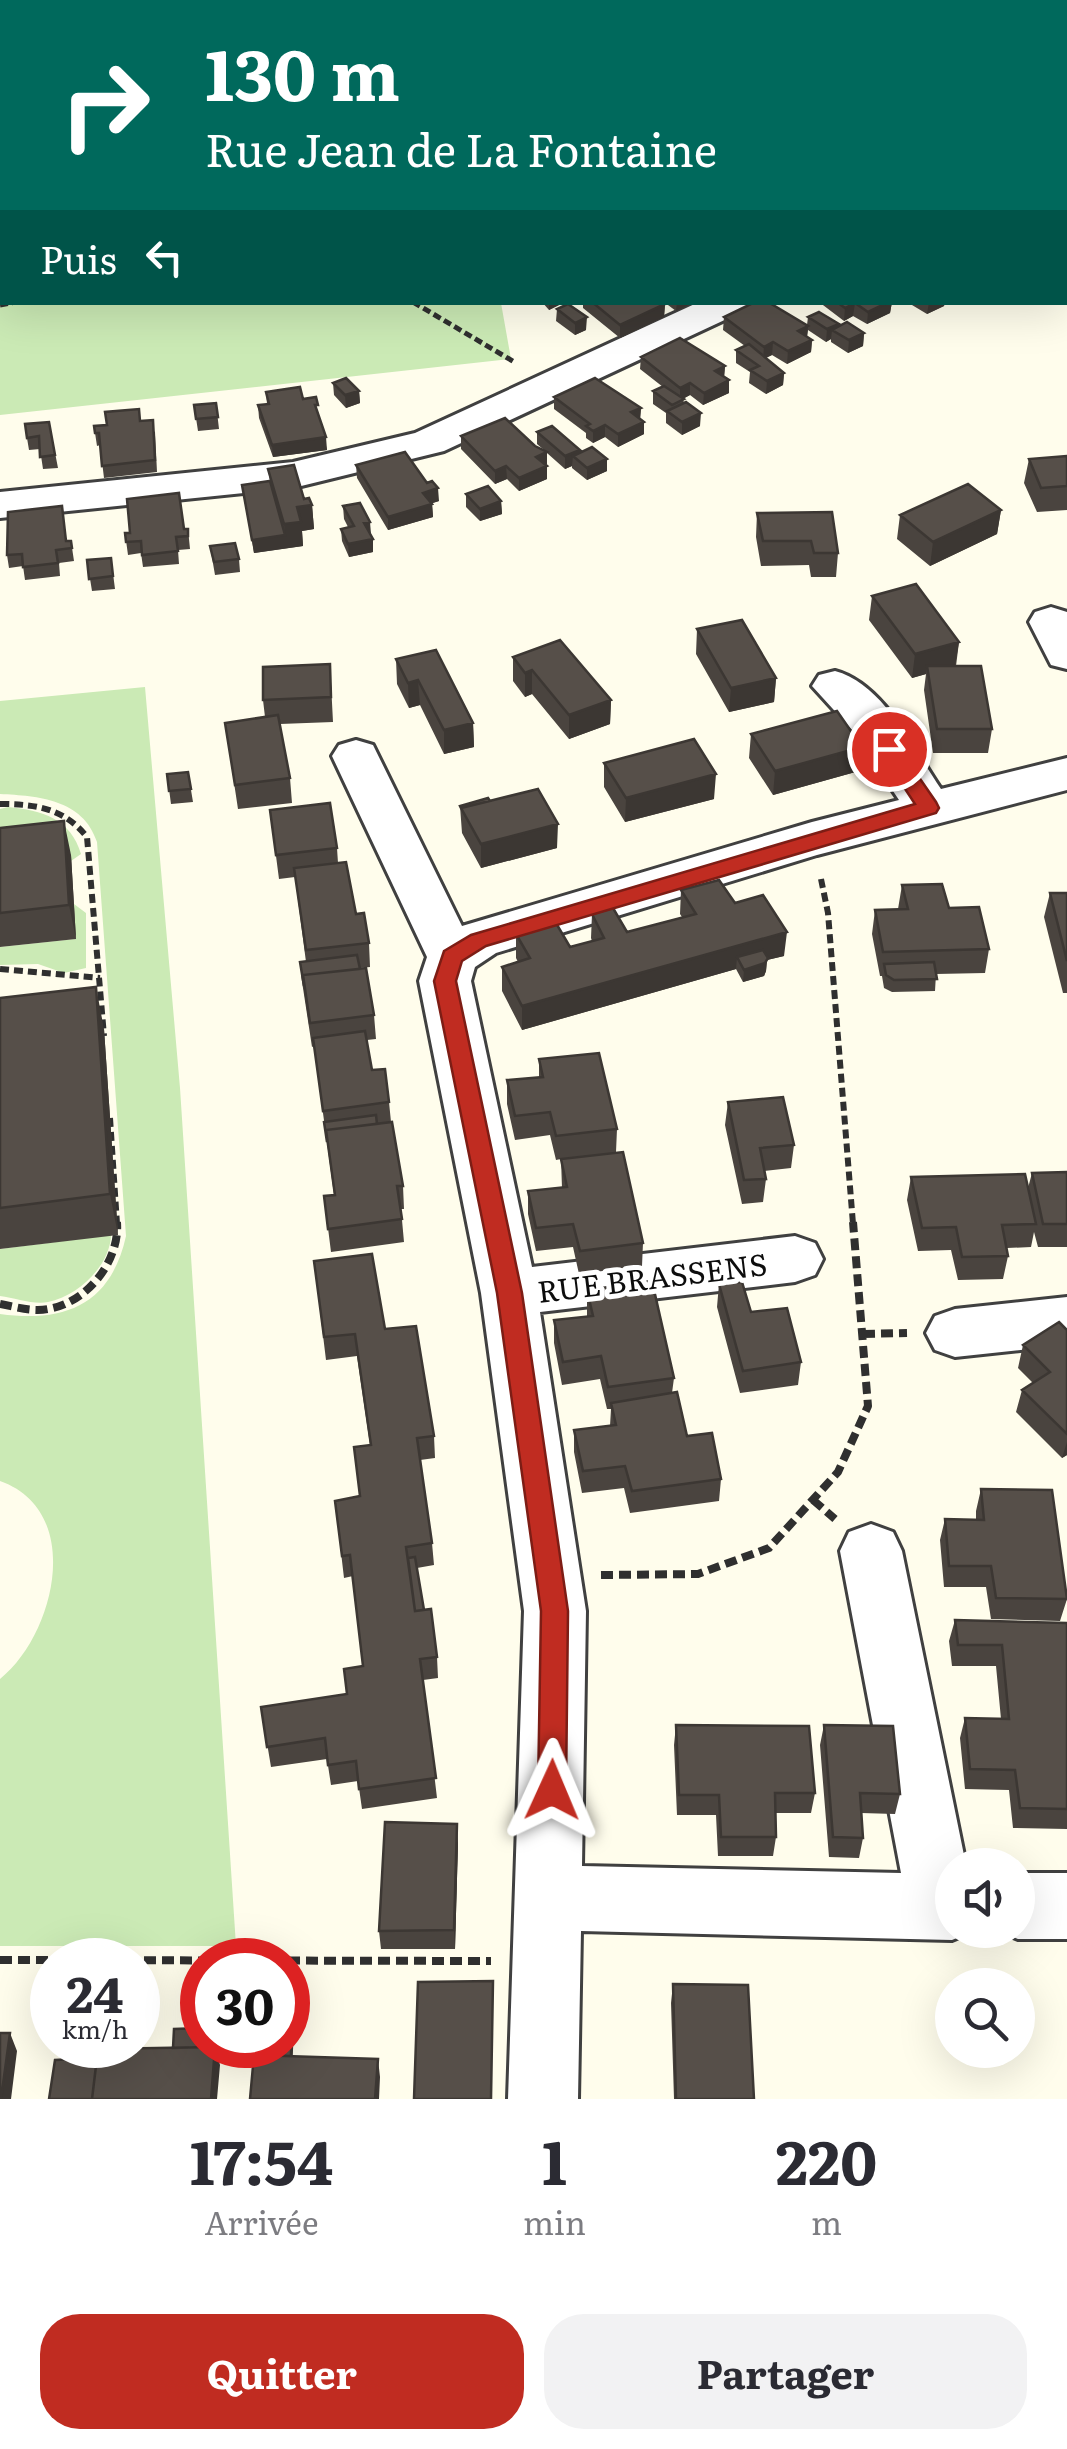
<!DOCTYPE html>
<html lang="fr">
<head>
<meta charset="utf-8">
<style>
  body { margin:0; font-family:Literata,serif; background:#f2f2f3; color:#2b2b33; height:100vh; display:flex; flex-direction:column; font-size:38px; white-space:nowrap }
  * { box-sizing:border-box; margin:0 }
  p { font-size:32px; color:#7c7c81 }
  .icon { flex:none; width:55px; height:55px; fill:none; stroke:currentColor; stroke-width:2; stroke-linecap:round; stroke-linejoin:round }
  .map { position:relative; height:2099px; overflow:hidden }
  .side { display:flex; flex-direction:column; background:#fff; flex:1 }
  .side>* { flex:none }
  .top-card { position:absolute; left:0px; top:0px; width:1068px; height:305px; box-shadow:0 10px 40px #0002; background:#00695c; color:#fff; overflow:hidden }
  .controls { position:absolute; left:935px; top:1848px; display:grid; gap:20px }
  .controls a { display:grid; place-items:center; width:100px; height:100px; border-radius:50%; background:#fff; box-shadow:0 10px 40px #0002; font-size:50px }
  .speed { position:absolute; left:30px; top:1938px; display:flex; gap:20px; font-size:50px; font-weight:700; text-align:center }
  .speed>* { display:grid; place-content:center; width:130px; height:130px; border-radius:50%; background:#fff; box-shadow:0 10px 40px #0002; line-height:1 }
  .speed small { font-size:25px; font-weight:400 }
  .speed .limit { border:15px solid #d22; background:#fff; color:#111 }
  .pin { position:absolute; display:grid; place-items:center; width:85px; height:85px; color:#fff; margin:-42px; border:5px solid #fff; border-radius:50%; box-shadow:0 2px 10px #0007 }
  .me { position:absolute; width:110px; margin:-55px; rotate:1deg; stroke-linejoin:round; filter:drop-shadow(0 0 8px #0008) }
  .turn { display:flex; align-items:center; gap:35px; height:210px; padding:0 40px; font-size:45px }
  .turn .icon { width:130px; height:130px; stroke-width:2.5 }
  .turn b { display:block; font-size:70px; line-height:85px }
  .then { display:flex; align-items:center; height:95px; padding:0 40px; background:#0003; gap:20px; font-size:38px }
  .eta { display:flex; justify-content:space-evenly; align-items:center; height:170px; text-align:center }
  .eta b { font-size:60px; font-weight:700; line-height:70px }
  .primary-button { display:flex; gap:20px; margin-top:auto; padding:20px 40px }
  .primary-button a { flex:1; height:115px; border-radius:40px; background:#c02c21; color:#fff; font-size:40px; font-weight:700; line-height:115px; text-align:center }
  .primary-button a+a { background:#f2f2f3; color:#2b2b33 }
  .map>svg:first-child { display:block }
</style>
</head>
<body>
<div class="map">
<svg width="1067" height="2099" viewBox="0 0 1067 2099">
  <rect width="100%" height="100%" fill="#fffdec"/>
  <path fill="#cbeab5" d="M0,264L2,302L501,303L511,359L0,415Z
    M145,687L180,1088L236,1946H0V1679C55,1635 85,1511 0,1481V1314C66,1323 111,1304 126,1236L97,842C83,799 38,796 0,794V701Z
    M8,807C42,810 71,819 81,854L71,861V856L0,863V809Z
    M74,904L86,913V968L64,973L38,964L0,965V947L75,939Z
    M111,1235C110,1266 78,1296 48,1302C34,1305 15,1298 0,1296V1249Z"/>
  <g fill="none" stroke-linecap="round" stroke-linejoin="round">
    <g stroke="#404040" stroke-width="6">
      <path id="minor" d="M421,0H470L471,2H423Z
        M1065,12H1067V32H1065Z
        M699,302H751L746,310L444,451L293,488L0,518V492L293,462L415,433Z
        M1051,607L1067,612V669L1051,665L1029,622L1035,612Z
        M835,671C884,684 914,750 941,789L1067,758V790L817,855L496,953L475,967L471,981L532,1267L795,1236L815,1243L823,1259L815,1275L795,1282L540,1312L586,1611L582,1866L901,1873L840,1551L849,1532L871,1524L893,1532L902,1551L966,1865H952V1930H976L952,1940L581,1931L578,2099H508L524,1611L481,1293L419,981L427,957L332,756L339,745L356,740L373,745L462,926L812,822L899,800L853,731L812,686L819,675Z
        M1067,1297V1345L955,1357L935,1350L926,1333L935,1316L955,1309Z
        M1018,1873H1067V1939H1018L996,1930H1018Z"/>
    </g>
    <path stroke="#2f2f2f" stroke-width="5" stroke-dasharray="8 4" stroke-linecap="butt" d="M413,302L516,363
      M0,305L16,302"/>
    <path stroke="#2f2f2f" stroke-width="6" stroke-dasharray="9 5" stroke-linecap="butt" d="M0,804C35,804 64,808 87,837L104,1036
      M821,879L828,913L853,1224
      M0,969L100,978
      M110,1118L117,1224"/>
    <path stroke="#2f2f2f" stroke-width="8" stroke-dasharray="12 6" stroke-linecap="butt" d="M0,1304C16,1307 32,1312 48,1309C87,1303 120,1261 117,1222
      M863,1334L907,1333
      M813,1500L835,1519
      M601,1575L698,1574L769,1548L838,1472L868,1406L853,1222
      M0,1960L491,1961"/>
    <use href="#minor" fill="#fff" fill-rule="evenodd"/>
  </g>
  <path fill="#4a443f" d="M894,0H949L948,2H895Z
    M2,72V137L0,138V75Z
    M542,302H565L549,310Z
    M583,302H662L665,304L664,317L620,338L583,308Z
    M664,302H695L676,311Z
    M819,302H892L890,313L867,324L853,316L844,321Z
    M907,302H945L944,306L927,314Z
    M557,309L586,330L575,335L556,321Z
    M724,317L807,325L808,317L839,324L838,327L864,333L863,346L848,353L831,342V339L826,342L808,330L807,336L812,340L811,352L787,364L772,355L766,358L784,373L783,385L766,394L749,383L750,372L736,363V350L745,346L723,330Z
    M641,357L725,366L724,377L729,393L703,405L690,395L683,399L684,403L700,426L682,435L666,423V413L653,404V391L663,387L640,369Z
    M333,383L359,391L360,403L346,408L334,395Z
    M266,392L303,399L319,417L327,450L273,457L259,418L258,405L267,404Z
    M554,397L641,408L640,419L644,434L618,447L605,437L593,443L586,438V433L554,409Z
    M216,403L219,429L198,431L194,405Z
    M140,421L155,432L157,472L104,478L100,445L97,446L94,426Z
    M49,422L58,468L43,469L40,449L29,450L27,438Z
    M537,432L580,450V452L607,471L587,480L572,468V466L565,469L547,453V464L546,465L547,479L519,491L507,479L495,484L461,449V436L535,446L544,450L537,444Z
    M1067,456V510L1037,512L1024,483L1029,459Z
    M356,465L439,501L432,503L433,517L388,530L357,478Z
    M268,469L312,505L314,529L302,531L303,546L254,553L242,485L270,481Z
    M466,494L501,501L502,514L480,521L466,507Z
    M62,506L66,541H71L74,561L59,563L60,576L25,580L23,566L9,568L7,555Z
    M343,506L371,534L373,552L349,557L342,541L341,529L348,527L344,519Z
    M1001,510L997,534L930,566L897,539L900,515Z
    M757,513L838,553L836,577H811L809,565L761,566L756,537Z
    M188,529L190,549L178,550L179,564L143,567L141,553L128,555L125,533Z
    M210,546L239,559L240,572L215,575Z
    M111,558L115,589L92,591L87,560Z
    M872,596L959,642L956,666L992,729L988,753H933L924,690L926,674L912,678L869,620Z
    M697,629L776,678L774,702L729,712L696,654Z
    M513,657L611,700L610,724L569,739L532,694L525,697L513,681Z
    M396,659L473,723L474,747L444,754L420,705L409,708L397,684Z
    M330,664L333,722L280,724L290,778L292,803L238,809L225,723L265,717L263,700Z
    M751,734L862,747L859,771L773,795L749,758Z
    M604,763L714,799L625,822L604,787Z
    M188,772L193,802L171,804L167,774Z
    M490,801L557,848L481,868L462,833L460,806Z
    M270,810L337,848L338,863L356,914L369,943L370,967L360,968L374,1015L376,1039L367,1040L372,1070L389,1102L391,1122L403,1186L404,1209H401L404,1242L331,1252L324,1196L334,1195L314,1046L312,1047L301,975L306,962L295,877L279,879Z
    M0,828L71,855L76,939L0,947Z
    M902,885L949,908L989,949L985,973L936,974L935,991L892,992L884,988L882,976H880L872,934L875,910L898,909Z
    M681,890L735,903L784,956L767,960L766,971L764,976L743,982L736,969L522,1030L502,991V967L518,962L516,958V934L570,947L592,941L591,938L592,914L627,932L682,917L680,914Z
    M1050,893H1067V993H1063L1044,917Z
    M0,998L104,1029L118,1235L0,1249Z
    M539,1059L617,1129L616,1152L643,1243L642,1266L579,1274L573,1247L536,1251L528,1214V1191L562,1188L561,1159L556,1160L550,1135L515,1140L507,1104V1080L539,1077Z
    M728,1102L794,1145L791,1168L764,1171L766,1179L763,1202L742,1204L725,1125Z
    M1067,1172V1247H1038L1034,1232L1031,1247L1007,1248L1008,1256L1003,1279L958,1280L951,1250L918,1251L907,1200L911,1177L1028,1188L1032,1173Z
    M314,1261L385,1329L434,1436L435,1458L420,1460L432,1543L434,1565L417,1568L424,1610L437,1657L438,1678L423,1680L437,1798L362,1809L358,1781L331,1785L327,1759L271,1767L261,1707L347,1694L344,1669L363,1666L353,1576L344,1578L335,1501L360,1496L370,1445L357,1356L326,1360Z
    M719,1284L751,1312L801,1362L798,1385L740,1393L717,1307Z
    M587,1290L674,1378L672,1393L687,1436L721,1479L719,1501L630,1513L624,1488L582,1493L574,1452V1430L610,1426L611,1409H607L600,1379L562,1385L554,1343V1320L587,1317Z
    M1067,1330V1455L1062,1458L1016,1412L1022,1390L1033,1383L1018,1368L1023,1345Z
    M981,1489L1067,1599L1060,1621L991,1619L986,1587H944L940,1540L945,1519L976,1520V1511Z
    M955,1620L1067,1623V1829L1013,1828L1009,1790L965,1789L960,1738L965,1718L1001,1719L996,1666H952L949,1641Z
    M676,1725L815,1793L811,1813H775L776,1837L773,1856H718L716,1815H677L674,1745Z
    M824,1725L900,1794L895,1814L861,1813L863,1838L859,1858L829,1857L820,1745Z
    M458,1843L455,1949H381L379,1931Z
    M673,1984L754,2099H674L671,2003Z"/>
  <path fill="#3c3733" d="M2,161V176L0,179V164Z
    M1067,173V194L1065,195V174Z
    M2,211V226L0,228V214Z
    M549,302H565L549,310Z
    M677,302H695L676,311Z
    M889,302H892L890,313L867,324L868,312Z
    M929,302H945L944,306L927,314Z
    M855,303L853,316L844,321L845,308Z
    M665,304L664,317L620,338V325Z
    M587,317L586,330L575,335V323Z
    M839,324L838,333L832,330L831,339L826,342L827,329Z
    M808,326L807,338L798,331Z
    M864,333L863,346L848,353L849,340Z
    M812,340L811,352L787,364L788,351Z
    M773,342L772,355L763,359L764,347Z
    M725,366L724,378L715,371Z
    M784,373L783,385L766,394L767,381Z
    M729,380V393L703,405L704,393Z
    M690,383V395L680,400V388Z
    M359,391L360,403L346,408L345,395Z
    M641,408L640,420L631,412Z
    M701,413L700,426L682,435V422Z
    M644,422V434L618,447V434Z
    M605,425V437L593,443V431Z
    M326,437L327,450L273,457L272,445Z
    M580,450V462L573,456L572,466L565,469V456Z
    M547,452V464L536,469V457Z
    M607,459V471L587,480V468Z
    M506,466L507,479L495,484V471Z
    M547,466V479L519,491V478Z
    M438,488L439,501L424,506L423,493Z
    M501,501L502,514L480,521V509Z
    M432,504L433,517L388,530V517Z
    M312,505L314,529L302,531L303,546L254,553L252,540L285,535L284,524L297,507Z
    M1001,510L997,534L930,566L933,542Z
    M370,522L371,534L364,536V523Z
    M373,539V552L349,557L348,544Z
    M959,642L955,666H927L926,674L912,678L915,654Z
    M532,670V694L525,697V673Z
    M776,678L774,702L729,712L731,688Z
    M418,680L420,705L409,708L408,683Z
    M611,700L610,724L569,739V715Z
    M473,723L474,747L444,754V730Z
    M862,747L859,771L773,795L775,771Z
    M716,774L714,799L625,822L626,798Z
    M64,821L71,855L76,939L69,905Z
    M558,824L557,848L481,868V844Z
    M787,932L784,956L767,960L766,971L764,976L743,982L744,970L737,957L736,969L522,1030V1006Z
    M96,987L104,1029L118,1235L110,1194Z
    M1067,1442V1455L1062,1458Z
    M457,1824L458,1843L455,1949L454,1930Z
    M293,1994L295,2004L292,2073L290,2064Z
    M10,2033L17,2051L11,2099H1Z
    M215,2047L220,2065L217,2099H211Z
    M378,2059L380,2077L379,2099H375Z"/>
  <path fill="#564f49" stroke="#3c3733" stroke-width="2.5" d="M0,0H16L14,2H2V9H0Z
    M65,0H106L104,2H108H63Z
    M340,0H368L367,1L374,2H338Z
    M679,0H730V2H679Z
    M751,0H802V2H751Z
    M824,0H875V1L825,2Z
    M2,72V92L0,91V75Z
    M0,100H2V125H0Z
    M1067,144V173L1065,174V145Z
    M592,302H662L665,304L620,325Z
    M755,302H768L808,326L798,331L812,340L788,351L773,342L764,347L724,317Z
    M837,302H889L868,312L855,303L845,308Z
    M568,304L587,317L575,323L557,309Z
    M819,312L839,324L827,329L808,317Z
    M847,322L864,333L849,340L832,330Z
    M680,338L725,366L715,371L729,380L704,393L690,383L680,388L641,357Z
    M749,344L784,373L767,381L750,370L759,366L736,350Z
    M346,378L359,391L345,395L333,383Z
    M595,378L641,408L631,412L644,422L618,434L605,425L593,431L586,426L590,424L554,397Z
    M664,386L684,399L672,405L653,391Z
    M300,387L303,399L316,397L318,405H315L326,437L272,445L258,405L269,404L266,392Z
    M686,402L701,413L682,422L667,411Z
    M216,403L218,417L196,419L194,405Z
    M139,409L140,421L153,420L155,460L102,466L99,433H95L94,426L107,425L105,412Z
    M505,418L535,446L547,452L536,457L547,466L519,478L506,466L495,471L461,436Z
    M49,422L55,455L40,457L39,436L27,438L25,424Z
    M552,426L580,450L565,456L537,432Z
    M592,447L607,459L587,468L573,456Z
    M405,452L427,483L432,481L438,488L423,493L432,504L388,517L356,465Z
    M1067,456V486L1041,488L1029,459Z
    M294,465L304,499L309,498L312,505L297,507L301,522L284,524L268,469Z
    M270,481L285,535L252,540L242,485Z
    M968,484L1001,510L933,542L900,515Z
    M488,486L501,501L480,509L466,494Z
    M179,493L184,529H188V536L176,537L178,551L142,555L141,541L126,542L125,533H130L127,499Z
    M360,503L370,522L364,523L373,539L348,544L341,529L354,526L343,506Z
    M62,506L66,541H71L72,548L56,550L58,563L23,567L22,554L7,555L8,512Z
    M832,512L838,553H814L811,541H763L757,513Z
    M235,543L239,559L214,562L210,546Z
    M111,558L113,576L89,579L87,560Z
    M916,584L959,642L915,654L872,596Z
    M742,620L776,678L731,688L697,629Z
    M560,640L611,700L569,715L532,670L525,673L513,657Z
    M436,650L473,723L444,730L418,680L408,683L396,659Z
    M330,664L331,697L263,700V667Z
    M927,666H981L992,729H937Z
    M837,711L862,747L775,771L751,734Z
    M278,715L290,778L235,785L225,723Z
    M694,739L716,774L626,798L604,763Z
    M188,772L191,789L169,791L167,774Z
    M538,789L558,824L481,844L461,808Z
    M488,798L490,801L461,808L460,806Z
    M330,803L337,848L276,855L270,810Z
    M64,821L69,905L0,913V828Z
    M346,862L356,914L364,913L369,943L306,950L294,868Z
    M719,880L735,903L763,895L787,932L522,1006L502,967L530,958L516,934L556,923L570,947L604,938L592,914L613,908L627,932L696,914L681,890Z
    M942,884L949,908L979,907L989,949L883,952L875,910L908,909L902,885Z
    M1050,893H1067V961Z
    M763,950L768,958L765,963L744,970L737,957Z
    M357,955L360,969L303,975L304,986L300,962Z
    M934,962L937,979L894,980L886,975L884,964Z
    M366,968L374,1015L310,1023L303,975Z
    M96,987L110,1194L0,1208V998Z
    M365,1031L372,1070L385,1069L389,1102L323,1111L313,1038Z
    M599,1053L617,1129L556,1136L550,1112L515,1116L507,1080L543,1077L539,1059Z
    M783,1097L794,1145L760,1148L766,1179L744,1180L728,1102Z
    M376,1115L377,1124L326,1130L327,1142L324,1122Z
    M392,1122L403,1186H397L402,1219L328,1229L324,1196L335,1195L326,1130Z
    M623,1152L643,1243L580,1251L573,1224L536,1228L528,1191L567,1187L561,1159Z
    M1067,1172V1224H1043L1032,1173Z
    M1025,1174L1036,1224L1002,1225L1008,1256L962,1257L956,1227L922,1228L911,1177Z
    M372,1254L385,1329L416,1326L434,1436L417,1438L432,1543L406,1547L415,1611L431,1609L437,1657L420,1659L436,1778L359,1789L356,1761L328,1765L325,1738L267,1747L261,1707L347,1694L344,1669L363,1666L350,1555L342,1556L335,1501L360,1496L354,1447L371,1445L355,1334L324,1337L314,1261Z
    M652,1281L674,1378L608,1387L601,1356L563,1362L554,1320L593,1316L587,1290Z
    M742,1282L751,1312L787,1308L801,1362L743,1371L719,1284Z
    M1059,1322L1067,1330V1434L1022,1390L1050,1372L1023,1345Z
    M677,1392L687,1436L712,1433L721,1479L632,1491L625,1466L583,1471L574,1430L616,1425L611,1403Z
    M981,1489L1052,1490L1067,1599L996,1598L991,1566H949L945,1519L984,1520Z
    M415,1557L424,1610L415,1611L408,1558Z
    M955,1620L1067,1623V1809L1020,1808L1015,1770L970,1769L965,1718L1009,1719L1002,1645H958Z
    M676,1725L809,1726L815,1793H775L776,1837H721L719,1795H679Z
    M824,1725L893,1726L900,1794L860,1793L863,1838L833,1837Z
    M385,1822L457,1824L454,1930L379,1931Z
    M493,1981L491,2099H414L418,1982Z
    M673,1984L748,1985L754,2099H676Z
    M288,1994H293L291,2056L256,2055L257,2045H288Z
    M202,2028V2045H207V2047L173,2048L174,2029Z
    M0,2033H10L1,2099H0Z
    M215,2047L211,2099H92L98,2049Z
    M254,2055L378,2059L375,2099H250Z
    M97,2058L92,2099H49L55,2060Z"/>
  <path fill="#c02c21" stroke="#7d1d15" stroke-width="2.5" d="M889,742L896,744L936,802L939,808L936,813L486,946L462,961L456,981L522,1293L568,1611L566,1790L562,1800L552,1804L542,1800L538,1790L541,1611L497,1293L434,981L444,951L471,935L915,804L879,749Z"/>
  <g text-anchor="middle" dominant-baseline="central" stroke-width="10" stroke-linejoin="round" paint-order="stroke">
    <g font-size="30" fill="#0d0d0d" stroke="#fff">
      <text transform="translate(652 1276) rotate(-7)">RUE BRASSENS</text>
    </g>
  </g>
</svg>
<div class="controls">
<a><svg class="icon" aria-label="sound" viewBox="0 0 24 24"><path d="M4 9h4l5-4v14l-5-4H4zM17 9q2 3 0 6"/></svg></a>
<a><svg class="icon" aria-label="search" viewBox="0 0 24 24"><circle cx="10" cy="10" r="6"/><path d="M15 15l6 6"/></svg></a>
</div>
<div class="speed"><div>24<small>km/h</small></div><div class="limit">30</div></div>
<div class="pin" style="left:889px;top:749px;background:#d93025"><svg class="icon" aria-label="arrive" viewBox="0 0 24 24"><path d="M6 21V4h12l-3 4 3 4H6"/></svg></div>
<svg class="me" style="left:552px;top:1790px" viewBox="-20 -20 40 40"><path d="M0-17L14 15 0 8-14 15z" fill="#c02c21" stroke="#fff" stroke-width="4"/></svg>
<div class="top-card">
<div class="turn"><svg class="icon" aria-label="right" viewBox="0 0 24 24"><path d="M7 20v-9h11M14 6l5 5-5 5"/></svg><div><b>130 m</b>Rue Jean de La Fontaine</div></div>
<div class="then">Puis<svg class="icon" aria-label="left" viewBox="0 0 24 24"><path d="M17 20v-9H6M10 6l-5 5 5 5"/></svg></div>
</div>
</div>
<section class="side">
<div class="eta">
<div><b>17:54</b><p>Arrivée</p></div>
<div><b>1</b><p>min</p></div>
<div><b>220</b><p>m</p></div>
</div>
<div class="primary-button"><a>Quitter</a><a>Partager</a></div>
</section>
</body>
</html>
